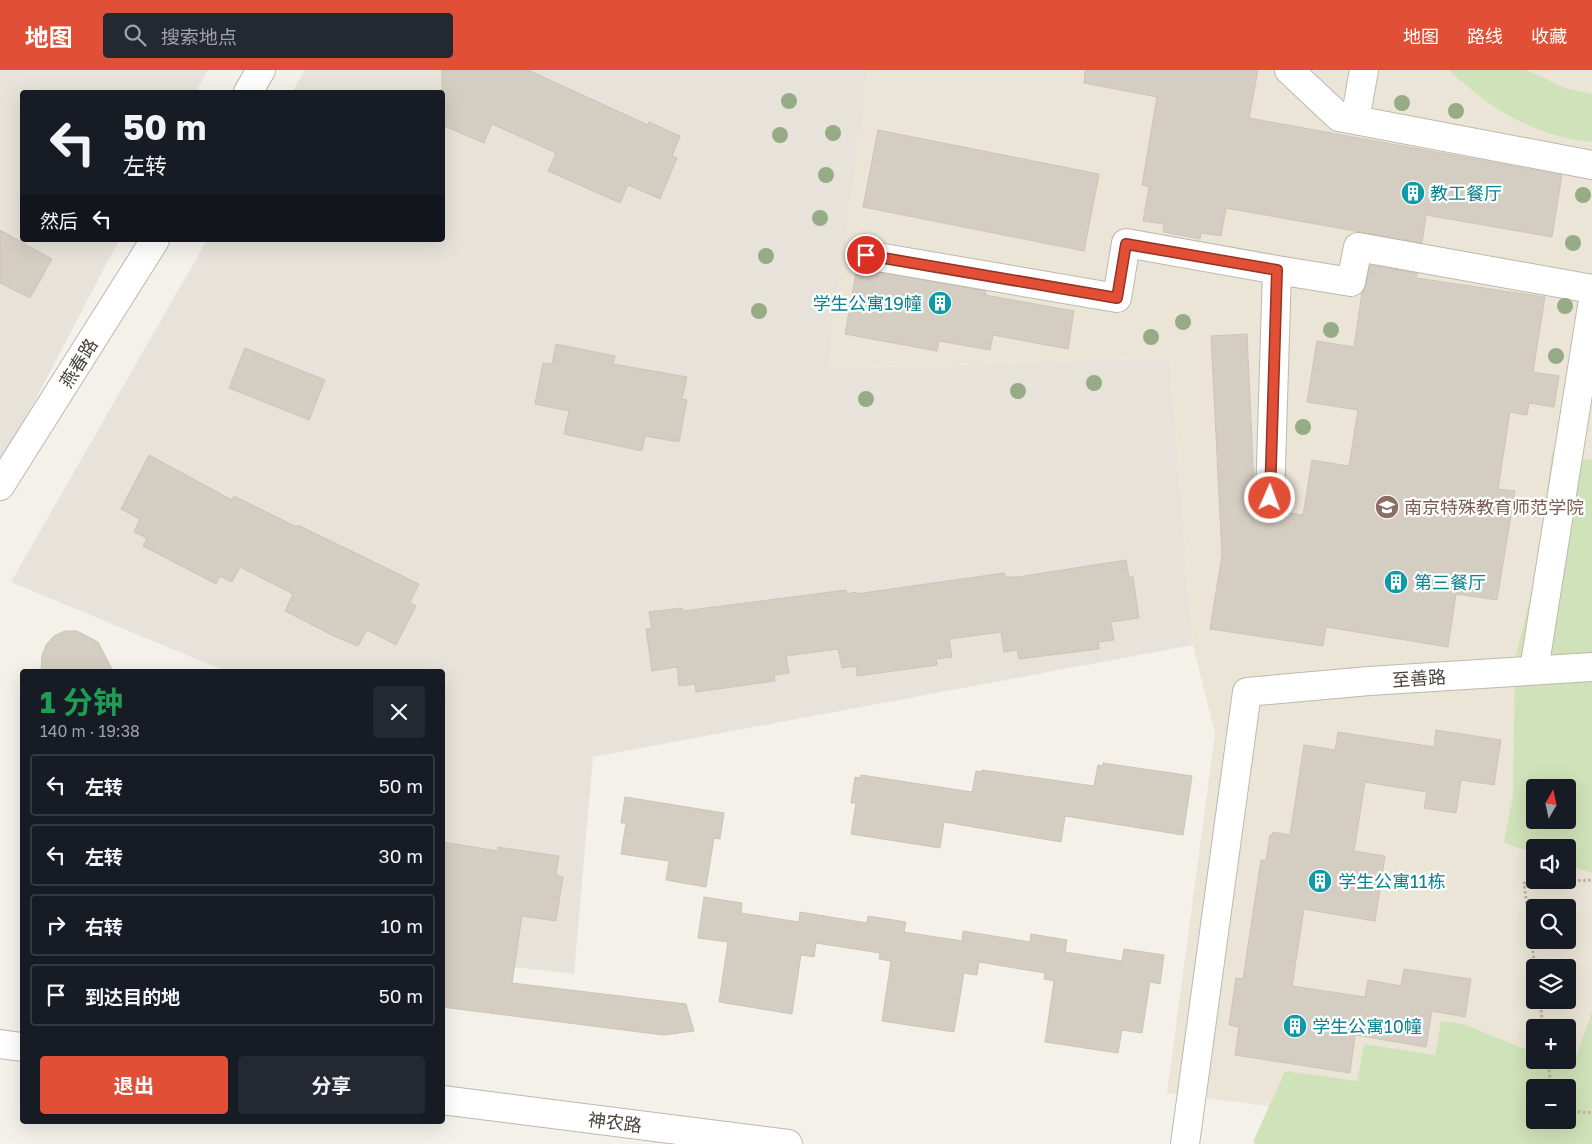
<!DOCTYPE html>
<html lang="zh">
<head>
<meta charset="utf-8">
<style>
  body { margin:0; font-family:"Golos Text","Noto Sans SC",sans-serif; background:#242831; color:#f1f3f6; height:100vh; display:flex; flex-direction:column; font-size:19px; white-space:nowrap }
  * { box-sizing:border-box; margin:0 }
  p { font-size:16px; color:#9ea1a6 }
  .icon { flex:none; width:28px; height:28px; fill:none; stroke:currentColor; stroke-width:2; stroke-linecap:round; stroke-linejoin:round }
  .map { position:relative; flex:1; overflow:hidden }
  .panel { position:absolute; left:20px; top:599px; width:425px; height:455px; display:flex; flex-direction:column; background:#171b24; border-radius:5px; box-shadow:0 5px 20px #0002 }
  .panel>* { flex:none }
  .banner { position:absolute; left:20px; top:20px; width:425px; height:152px; border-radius:5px; box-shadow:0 5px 20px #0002; background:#171b24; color:#f1f3f6; overflow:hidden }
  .needle { width:32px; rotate:9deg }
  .buttons { position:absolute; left:1526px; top:709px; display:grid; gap:10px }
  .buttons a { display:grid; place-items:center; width:50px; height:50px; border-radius:5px; background:#171b24; box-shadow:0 5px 20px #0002; font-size:25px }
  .pin { position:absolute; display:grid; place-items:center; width:42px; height:42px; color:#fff; margin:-21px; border:2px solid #fff; border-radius:50%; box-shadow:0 1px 5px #0007 }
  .me { position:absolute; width:55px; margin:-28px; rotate:2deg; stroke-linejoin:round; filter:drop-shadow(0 0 4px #0008) }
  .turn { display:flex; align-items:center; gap:18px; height:105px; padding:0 20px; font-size:22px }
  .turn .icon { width:65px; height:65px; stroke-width:2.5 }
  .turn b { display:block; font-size:35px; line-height:42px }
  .then { display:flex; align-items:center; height:48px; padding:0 20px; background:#0003; gap:10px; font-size:19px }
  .round { display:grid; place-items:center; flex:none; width:52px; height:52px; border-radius:5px; background:#242831 }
  .summary { display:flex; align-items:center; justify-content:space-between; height:85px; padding:0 20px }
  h1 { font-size:30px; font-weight:700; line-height:38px; color:#1e9e55 }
  .primary-button { display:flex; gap:10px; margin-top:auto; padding:10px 20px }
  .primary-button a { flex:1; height:58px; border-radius:5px; background:#e04f36; color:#fff; font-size:20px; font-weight:700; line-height:58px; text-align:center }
  .primary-button a+a { background:#242831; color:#f1f3f6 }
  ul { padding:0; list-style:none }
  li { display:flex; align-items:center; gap:15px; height:62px; margin:0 10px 8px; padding:0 10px; border:2px solid #363941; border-radius:5px }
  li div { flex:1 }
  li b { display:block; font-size:19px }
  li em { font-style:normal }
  header { display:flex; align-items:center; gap:30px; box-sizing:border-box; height:70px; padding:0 25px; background:#e04f36; color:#fff }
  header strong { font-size:24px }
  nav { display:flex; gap:28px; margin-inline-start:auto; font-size:18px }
  .search { width:350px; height:45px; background:#242831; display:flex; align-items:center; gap:12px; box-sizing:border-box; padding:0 18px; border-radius:5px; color:#9ea1a6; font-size:19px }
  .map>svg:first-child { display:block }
</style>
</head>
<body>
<header>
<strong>地图</strong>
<div class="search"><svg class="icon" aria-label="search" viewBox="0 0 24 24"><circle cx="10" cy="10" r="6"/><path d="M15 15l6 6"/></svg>搜索地点</div>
<nav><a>地图</a><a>路线</a><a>收藏</a></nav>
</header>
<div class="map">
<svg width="1592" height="1074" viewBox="0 0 1592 1074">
  <rect width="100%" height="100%" fill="#f4f1eb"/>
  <path fill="#e7e3da" d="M0,0H208L196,22H22V170H119L0,397Z
    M305,0H869L828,299L1170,288L1193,575L593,687L574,904L443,889L442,601H225L11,512L207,170H442V22H292Z"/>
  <path fill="#ebe5d7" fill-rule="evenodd" d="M869,0H1592V1074H1562L1167,1023L1215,664L1193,575L1170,288L827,299ZM1535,718H1568V750H1535ZM1535,778H1568V810H1535ZM1535,838H1568V870H1535ZM1535,898H1568V930H1535ZM1535,958H1568V990H1535ZM1535,1018H1568V1050H1535Z"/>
  <path fill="#d0e2b9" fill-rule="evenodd" d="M1449,0H1527L1565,18L1592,24V72C1537,68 1487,37 1449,0Z
    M1552,383L1592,390V803L1568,795V778H1535V784L1504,773L1513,726L1515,589L1536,505ZM1535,718H1568V750H1535Z
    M1592,942V1074H1256L1253,1072L1285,1001L1357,1011L1364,974L1435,985L1441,951L1463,954L1535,983V990H1552L1572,998ZM1535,1018H1568V1050H1535Z"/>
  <path fill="#d4cdc2" stroke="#cec4b6" d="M442,0H528L648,55L649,52L680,66L672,86L677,88L660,129L628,115L620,133L548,101L556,83L492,54L484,73L442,55Z
    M1085,0H1258L1249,48L1562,105L1552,167L1426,145L1422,173L1226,138L1221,166L1201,163L1200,169L1163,162L1164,154L1143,151L1149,117L1142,115L1157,27L1084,13Z
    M878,60L1099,104L1084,181L863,137Z
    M0,160L52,189L30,228L0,213Z
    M1370,195L1417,203L1416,208L1545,227L1533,302L1559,306L1554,337L1529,333L1527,345L1510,342L1498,419L1515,421L1497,530L1456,524L1448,577L1326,557L1323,576L1210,559L1222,485L1211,266L1247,264L1255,438L1269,444L1278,441L1303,445L1312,390L1349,396L1358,340L1307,332L1317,271L1354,277L1362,223L1366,215Z
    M857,198L986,221L985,225L1074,241L1068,279L993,265L990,280L939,271L937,281L845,264Z
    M556,274L615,286L613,294L687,307L682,329L687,330L679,372L645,366L642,381L564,364L569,341L535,334L543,293L552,294Z
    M245,278L325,310L309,350L229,318Z
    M149,385L232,430L234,426L297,457L298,455L419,514L410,532L416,536L396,575L367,560L358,576L336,567L285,541L293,524L240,497L232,512L220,506L216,514L143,476L147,468L134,462L140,449L121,439Z
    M1126,490L1129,507H1133L1139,548L1111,552L1114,570L1098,572L1099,579L1019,589L1017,580L1004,582L1001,562L949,569L952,587L936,589L937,595L857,606L856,596L842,598L838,579L786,586L789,603L774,605L775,611L696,622L695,614L679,616L677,597L652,601L646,559L652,558L649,542L682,538L683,541L846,520L847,524L856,522V524L1004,503L1005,507H1018Z
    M65,561H77L98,572L113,601H41L42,586L46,575L54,566Z
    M1436,660L1501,670L1494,715L1461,710L1456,743L1424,738L1427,722L1365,712L1354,781L1385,786L1375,851L1304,839L1292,916L1365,927L1368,910L1401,916L1404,899L1471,909L1465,947L1432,941L1426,977L1355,965L1350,1003L1235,985L1239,957L1229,955L1236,908L1243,909L1261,790H1266L1270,765H1272L1273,762L1290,765L1304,675L1335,680L1338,662L1434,677Z
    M1103,693L1192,706L1183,765L1065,746L1061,772L944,752L940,778L851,764L856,733H851L855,707L860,708L861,705L972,722L976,701L981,702L982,700L1094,716L1098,695L1103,696Z
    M625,727L724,743L720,769L714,768L706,817L666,810L669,791L621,784L626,753H621Z
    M442,772L498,781V777L559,786L556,805L563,807L556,851L522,846L512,913L686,934L694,961L663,965L442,937Z
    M704,827L742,833L741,843L799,852L800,842L867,853L868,846L906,852L904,862L962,871L963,861L1030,872L1031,864L1067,870L1065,882L1122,891L1124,879L1164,885L1160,914L1150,912L1142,963L1122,960L1118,983L1045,972L1054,911L1044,909L1045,903L979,892L977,905L964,903L954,962L882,951L891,891L879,889L880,883L816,873L814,887L801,885L792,944L719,932L728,872L698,868Z"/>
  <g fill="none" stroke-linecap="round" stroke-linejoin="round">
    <g stroke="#beb8af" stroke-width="30">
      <path id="minor" d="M1289,0L1339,47L1592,95
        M248,22L261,0
        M1355,50L1364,0
        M866,185L1117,228L1126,173L1277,200
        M0,416L155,170
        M1270,428L1277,200L1351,212L1358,177L1592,219
        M1534,600L1592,236
        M0,974L22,977
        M442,1030L788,1074
        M1185,1074L1247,622L1369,611L1592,597"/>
    </g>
    <path stroke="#beb4a2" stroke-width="3" stroke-dasharray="2.5 2.5" stroke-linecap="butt" d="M1535,898L1524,813L1592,810
      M1540,930L1543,958
      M1548,990L1551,1018
      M1568,1041L1592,1043"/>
    <use href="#minor" stroke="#fff" stroke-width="28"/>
  </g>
  <g fill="#97ab86">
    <circle cx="789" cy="31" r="8"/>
    <circle cx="1402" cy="33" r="8"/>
    <circle cx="1456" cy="41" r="8"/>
    <circle cx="833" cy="63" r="8"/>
    <circle cx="780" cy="65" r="8"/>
    <circle cx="826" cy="105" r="8"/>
    <circle cx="1583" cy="125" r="8"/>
    <circle cx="820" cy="148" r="8"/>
    <circle cx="1573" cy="173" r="8"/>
    <circle cx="766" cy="186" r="8"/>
    <circle cx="1565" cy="236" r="8"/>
    <circle cx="759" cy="241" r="8"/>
    <circle cx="1183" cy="252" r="8"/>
    <circle cx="1331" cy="260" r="8"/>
    <circle cx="1151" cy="267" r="8"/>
    <circle cx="1556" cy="286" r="8"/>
    <circle cx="1094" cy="313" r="8"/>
    <circle cx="1018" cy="321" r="8"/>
    <circle cx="866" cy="329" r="8"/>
    <circle cx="1303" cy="357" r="8"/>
  </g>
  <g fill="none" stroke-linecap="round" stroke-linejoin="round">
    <g stroke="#923323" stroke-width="12">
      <path id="route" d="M866,185L1117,228L1126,174L1277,200L1270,428"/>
    </g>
    <use href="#route" stroke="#e04f36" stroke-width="9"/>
  </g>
  <defs>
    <g id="building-disc" transform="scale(1.25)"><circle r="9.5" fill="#0f9aa8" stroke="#fff"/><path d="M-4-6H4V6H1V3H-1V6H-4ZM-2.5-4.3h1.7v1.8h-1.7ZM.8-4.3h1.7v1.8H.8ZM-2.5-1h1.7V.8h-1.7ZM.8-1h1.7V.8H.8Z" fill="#fff"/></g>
    <g id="university-disc" transform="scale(1.25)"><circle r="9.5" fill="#8d6e63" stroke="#fff"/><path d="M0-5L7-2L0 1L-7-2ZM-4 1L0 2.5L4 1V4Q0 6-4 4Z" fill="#fff"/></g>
  </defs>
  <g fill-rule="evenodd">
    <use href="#building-disc" x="1413" y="123"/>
    <use href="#building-disc" x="940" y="233"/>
    <use href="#university-disc" x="1387" y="437"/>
    <use href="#building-disc" x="1396" y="512"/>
    <use href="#building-disc" x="1320" y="811"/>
    <use href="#building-disc" x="1295" y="956"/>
  </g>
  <g text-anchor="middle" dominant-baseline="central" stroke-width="4.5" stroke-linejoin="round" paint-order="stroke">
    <g font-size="18" fill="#0d838f" stroke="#fff" text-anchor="start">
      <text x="1430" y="123">教工餐厅</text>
      <text x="922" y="233" text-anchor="end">学生公寓19幢</text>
      <text x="1414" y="512">第三餐厅</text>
      <text x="1338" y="811">学生公寓11栋</text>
      <text x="1312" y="956">学生公寓10幢</text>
    </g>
    <g font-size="18" fill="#47423a" stroke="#fff">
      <text transform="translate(78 293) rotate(-58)">燕春路</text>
      <text transform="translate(1419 608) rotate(-4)">至善路</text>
      <text transform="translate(615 1052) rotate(7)">神农路</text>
    </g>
    <g font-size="18" fill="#785e54" stroke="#fff" text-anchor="start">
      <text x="1404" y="437">南京特殊教育师范学院</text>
    </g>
  </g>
</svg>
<div class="buttons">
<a><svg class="needle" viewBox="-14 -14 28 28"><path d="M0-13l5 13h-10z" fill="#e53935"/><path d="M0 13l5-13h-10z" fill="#9ea1a6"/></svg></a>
<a><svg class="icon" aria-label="sound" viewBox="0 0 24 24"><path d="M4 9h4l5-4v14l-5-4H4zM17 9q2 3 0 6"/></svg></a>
<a><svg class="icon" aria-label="search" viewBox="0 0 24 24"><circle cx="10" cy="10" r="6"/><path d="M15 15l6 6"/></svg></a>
<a><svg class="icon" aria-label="layers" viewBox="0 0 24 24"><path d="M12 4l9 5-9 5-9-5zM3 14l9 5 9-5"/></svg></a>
<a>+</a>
<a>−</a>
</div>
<div class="pin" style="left:866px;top:185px;background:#d93025"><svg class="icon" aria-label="arrive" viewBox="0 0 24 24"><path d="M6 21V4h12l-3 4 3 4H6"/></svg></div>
<svg class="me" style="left:1270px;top:428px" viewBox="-20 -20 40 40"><circle r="17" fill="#e04f36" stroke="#fff" stroke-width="3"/><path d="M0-11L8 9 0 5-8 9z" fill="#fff"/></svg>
<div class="banner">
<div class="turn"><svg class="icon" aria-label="left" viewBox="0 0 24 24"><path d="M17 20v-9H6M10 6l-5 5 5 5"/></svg><div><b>50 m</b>左转</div></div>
<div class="then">然后<svg class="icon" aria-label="left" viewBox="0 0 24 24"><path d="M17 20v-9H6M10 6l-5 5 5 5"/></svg></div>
</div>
<section class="panel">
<div class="summary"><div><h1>1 分钟</h1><p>140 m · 19:38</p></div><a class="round"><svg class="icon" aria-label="close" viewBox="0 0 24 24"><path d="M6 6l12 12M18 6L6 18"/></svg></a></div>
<ul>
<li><svg class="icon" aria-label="left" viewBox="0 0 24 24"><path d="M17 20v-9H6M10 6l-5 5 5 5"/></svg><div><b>左转</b></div><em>50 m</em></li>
<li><svg class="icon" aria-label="left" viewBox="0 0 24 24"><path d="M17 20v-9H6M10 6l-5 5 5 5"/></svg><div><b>左转</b></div><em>30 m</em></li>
<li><svg class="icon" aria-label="right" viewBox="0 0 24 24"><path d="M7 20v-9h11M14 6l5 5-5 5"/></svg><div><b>右转</b></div><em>10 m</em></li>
<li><svg class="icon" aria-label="arrive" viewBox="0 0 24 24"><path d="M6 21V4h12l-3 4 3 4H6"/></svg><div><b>到达目的地</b></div><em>50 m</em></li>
</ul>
<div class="primary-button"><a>退出</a><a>分享</a></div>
</section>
</div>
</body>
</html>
